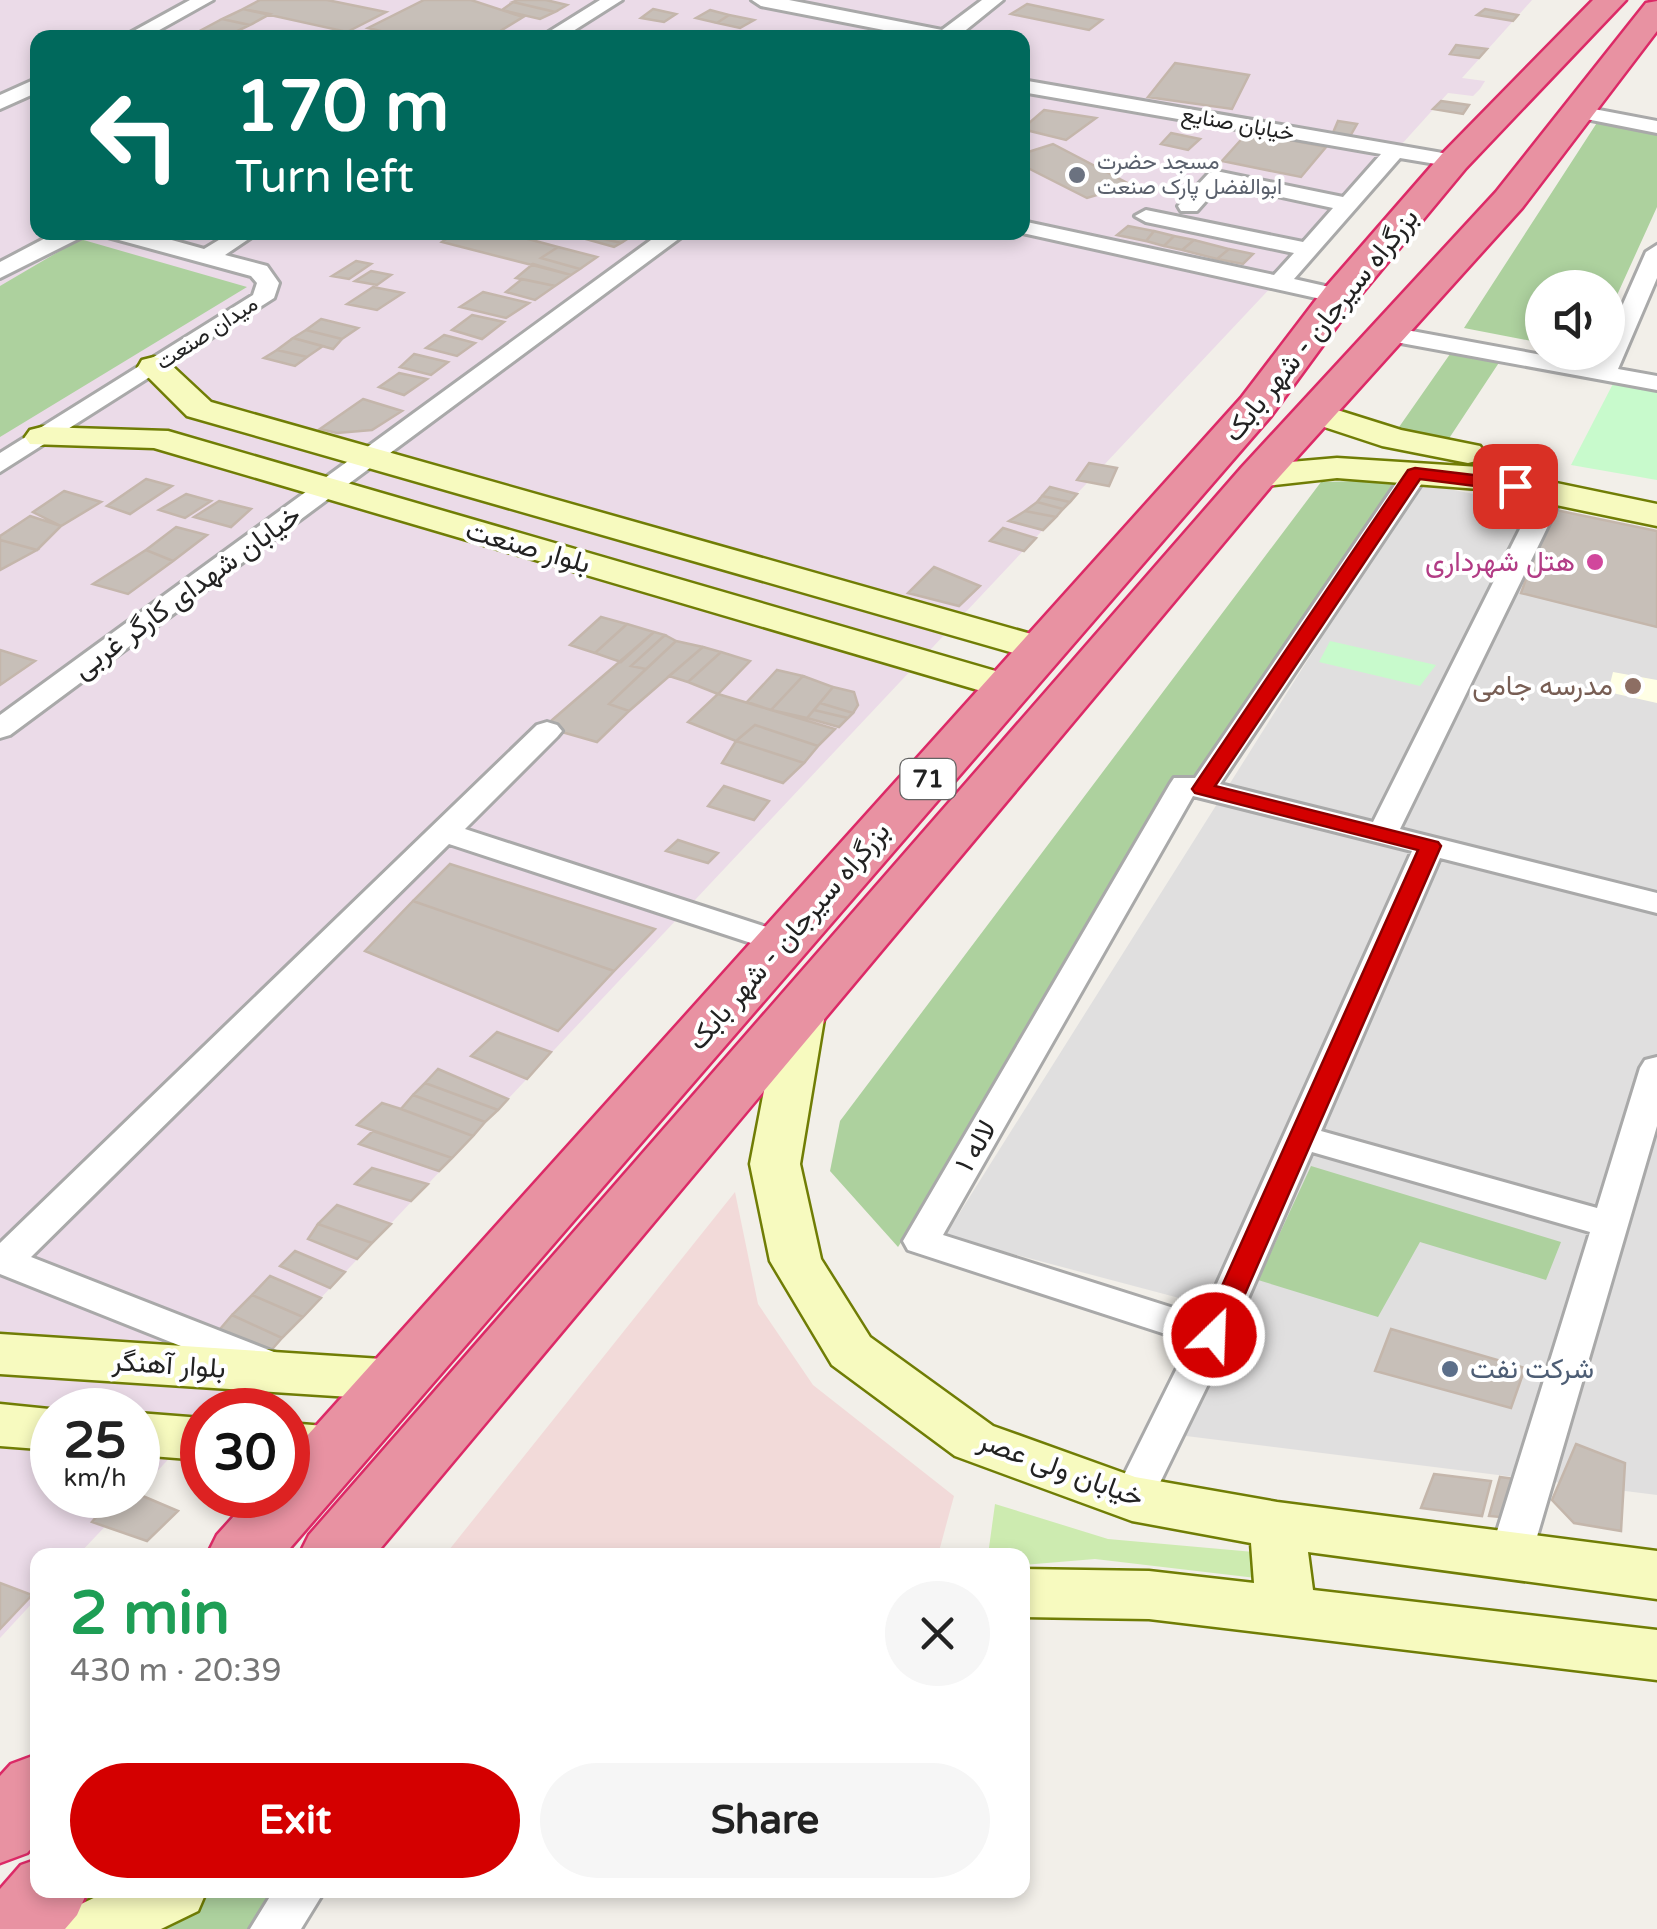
<!DOCTYPE html>
<html lang="en">
<head>
<meta charset="utf-8">
<style>
  body { margin:0; font-family:"Varela Round",Vazirmatn,sans-serif; background:#f6f6f6; color:#222; height:100vh; display:flex; flex-direction:column; font-size:38px; white-space:nowrap }
  * { box-sizing:border-box; margin:0 }
  p { font-size:32px; color:#767676 }
  .icon { flex:none; width:55px; height:55px; fill:none; stroke:currentColor; stroke-width:2; stroke-linecap:round; stroke-linejoin:round }
  .map { position:relative; flex:1; overflow:hidden }
  .panel { position:absolute; left:30px; top:1548px; width:1000px; height:350px; display:flex; flex-direction:column; background:#fff; border-radius:20px; box-shadow:0 5px 15px #0003 }
  .panel>* { flex:none }
  .banner { position:absolute; left:30px; top:30px; width:1000px; height:210px; border-radius:20px; box-shadow:0 5px 15px #0003; background:#00695c; color:#fff; overflow:hidden }
  .fabs { position:absolute; left:1525px; top:270px; display:grid; gap:20px }
  .fabs a { display:grid; place-items:center; width:100px; height:100px; border-radius:50%; background:#fff; box-shadow:0 5px 15px #0003; font-size:50px }
  .speed { position:absolute; left:30px; top:1388px; display:flex; gap:20px; font-size:50px; font-weight:700; text-align:center }
  .speed>* { display:grid; place-content:center; width:130px; height:130px; border-radius:50%; background:#fff; box-shadow:0 5px 15px #0003; line-height:1 }
  .speed small { font-size:25px; font-weight:400 }
  .speed .limit { border:15px solid #d22; background:#fff; color:#111 }
  .pin { position:absolute; display:grid; place-items:center; width:85px; height:85px; color:#fff; margin:-42px; border-radius:20px; box-shadow:0 5px 15px #0006 }
  .me { position:absolute; width:110px; margin:-55px; rotate:24deg; stroke-linejoin:round; filter:drop-shadow(0 0 8px #0008) }
  .turn { display:flex; align-items:center; gap:35px; height:210px; padding:0 40px; font-size:45px }
  .turn .icon { width:130px; height:130px; stroke-width:2.5 }
  .turn b { display:block; font-size:70px; line-height:85px }
  .round { display:grid; place-items:center; flex:none; width:105px; height:105px; border-radius:52px; background:#f6f6f6 }
  .overview { display:flex; align-items:center; justify-content:space-between; height:170px; padding:0 40px }
  h1 { font-size:60px; font-weight:700; line-height:75px; color:#1e9e55 }
  .primary-button { display:flex; gap:20px; margin-top:auto; padding:20px 40px }
  .primary-button a { flex:1; height:115px; border-radius:60px; background:#d40000; color:#fff; font-size:40px; font-weight:700; line-height:115px; text-align:center }
  .primary-button a+a { background:#f6f6f6; color:#222 }
  .map>svg:first-child { display:block }
</style>
</head>
<body>
<div class="map">
<svg width="1657" height="1929" viewBox="0 0 1657 1929">
  <rect width="100%" height="100%" fill="#f2efe9"/>
  <path fill="#e0dfdf" d="M1419,483L1657,531V1495L1178,1435L1217,1308L945,1236Z"/>
  <path fill="#f2dad9" d="M735,1192L758,1304L813,1385L954,1496L938,1555H445Z"/>
  <path fill="#ebdbe8" fill-rule="evenodd" d="M0,0H1532L1462,78L1485,81L1480,89L1473,96L1448,93L1307,249L303,1317L215,1410H202V1423L138,1492V1410H52V1495H135L78,1555H38L37,1598L0,1638ZM38,38H1022V232H38Z"/>
  <path fill="#ffffe5" d="M1613,672L1657,680V703L1608,692Z"/>
  <path fill="#cdebb0" d="M995,1504L1108,1539L1254,1552L1256,1578L1095,1559L1023,1565L1022,1555H988Z"/>
  <path fill="#add19e" d="M1600,118L1657,128V207L1608,315V288H1542V343L1464,328Z
    M80,239L247,287L0,437V286Z
    M1457,344L1504,355L1446,443L1397,430Z
    M1395,480L898,1247L830,1171L840,1121L1321,482Z
    M1311,1166L1561,1242L1546,1280L1420,1242L1378,1317L1258,1280Z
    M150,1890H302L273,1929H119Z"/>
  <path fill="#c8facc" d="M1617,376L1657,383V480L1571,465Z
    M1330,641L1436,665L1420,686L1319,662Z"/>
  <path fill="#c7bfb8" stroke="#c4b6ab" stroke-width="2.5" d="M260,0H327L386,12L347,32L243,9Z
    M424,0H471L523,17L489,38H410L368,28Z
    M518,0H546L567,5L555,12L513,2Z
    M513,2L555,12L540,19L502,10Z
    M1027,4L1102,20L1089,30L1011,14Z
    M243,9L270,14L250,25L222,19Z
    M653,9L676,14L664,22L641,18Z
    M1485,9L1518,15L1513,21L1477,15Z
    M710,10L729,15L717,23L696,18Z
    M729,15L754,20L740,28L717,23Z
    M222,19L250,25L223,38L194,34Z
    M1456,45L1487,49L1479,58L1450,54Z
    M1175,63L1249,75L1232,109L1148,97Z
    M1441,101L1469,105L1463,114L1433,109Z
    M1044,110L1096,118L1066,140L1022,129Z
    M1338,121L1357,124L1349,138L1332,135Z
    M1248,132L1326,147L1301,177L1222,161Z
    M1171,133L1200,139L1188,150L1161,144Z
    M1053,144L1131,185L1087,198L1022,165V154Z
    M1128,226L1154,231L1146,241L1117,235Z
    M1154,231L1174,236L1164,246L1146,241Z
    M456,232H502L558,247L541,258L580,269L571,275L442,242Z
    M561,232H577L621,243L614,247Z
    M609,232L629,238L621,243L583,234Z
    M1174,236L1194,240L1182,250L1164,246Z
    M1194,240L1229,249L1217,259L1182,250Z
    M558,247L597,257L580,269L541,258Z
    M1229,249L1253,254L1243,264L1217,259Z
    M356,261L371,264L349,279L332,276Z
    M533,264L571,275L555,286L516,278Z
    M371,271L391,275L377,285L355,281Z
    M522,279L555,286L535,300L506,292Z
    M373,287L403,293L377,310L347,304Z
    M483,292L529,303L506,318L460,307Z
    M472,315L504,322L482,339L452,330Z
    M321,319L358,328L342,339L306,330Z
    M306,330L342,339L333,349L293,338Z
    M444,335L475,343L457,356L426,348Z
    M293,338L323,346L307,357L277,350Z
    M277,350L307,357L295,366L264,358Z
    M414,354L448,362L431,375L400,367Z
    M399,373L427,379L404,395L379,387Z
    M363,399L402,411L372,430L337,433L320,429Z
    M1532,448L1553,453L1547,465L1525,459Z
    M1089,463L1117,468L1109,486L1077,480Z
    M146,479L172,486L130,514L107,506Z
    M1050,487L1077,494L1070,502L1042,496Z
    M64,491L101,502L61,526L33,512Z
    M186,494L211,501L185,518L159,510Z
    M1042,496L1070,502L1063,509L1037,502Z
    M219,501L251,509L231,527L194,517Z
    M1037,502L1063,509L1056,517L1025,511Z
    M1551,509L1657,531V627L1521,593Z
    M1025,511L1056,517L1043,530L1009,521Z
    M30,516L61,526L37,550L0,540V536Z
    M176,527L207,535L173,561L146,550Z
    M1003,528L1036,538L1024,551L990,541Z
    M0,540L37,550L0,570Z
    M146,550L173,561L128,594L93,584Z
    M934,567L980,586L959,606L908,593Z
    M601,617L627,624L595,653L570,645Z
    M627,624L654,632L621,662L595,653Z
    M654,632L665,635L631,666L646,669L609,704L629,711L597,742L544,727Z
    M665,635L676,641L646,669L631,666Z
    M676,641L703,647L629,711L609,704Z
    M703,647L721,652L688,682L669,676Z
    M0,650L35,661L0,685Z
    M721,652L750,661L718,694L688,682Z
    M777,670L803,676L771,710L747,702Z
    M803,676L833,687L807,718L771,710Z
    M833,687L854,692L858,705L853,713L820,703Z
    M718,694L771,710L835,729L818,746L755,725L736,741L688,722Z
    M820,703L853,713L848,718L814,710Z
    M814,710L848,718L839,727L807,718Z
    M755,725L818,746L804,763L736,741Z
    M736,741L804,763L783,783L722,763Z
    M724,786L769,801L754,820L708,806Z
    M678,840L718,853L708,863L666,851Z
    M450,864L655,929L614,971L413,901Z
    M413,901L614,971L558,1031L365,951Z
    M497,1032L551,1052L527,1079L471,1056Z
    M438,1069L508,1099L498,1110L425,1083Z
    M425,1083L498,1110L485,1122L413,1095Z
    M413,1095L485,1122L473,1136L401,1109Z
    M382,1103L401,1109L473,1136L452,1158L357,1125Z
    M373,1131L452,1158L439,1171L359,1144Z
    M372,1168L428,1184L411,1201L355,1184Z
    M337,1205L391,1224L372,1243L318,1224Z
    M318,1224L372,1243L357,1259L308,1239Z
    M295,1251L345,1272L330,1288L280,1266Z
    M270,1276L321,1298L303,1317L252,1295Z
    M252,1295L303,1317L282,1338L232,1315Z
    M232,1315L282,1338L266,1356L215,1335Z
    M1391,1329L1525,1368L1511,1408L1375,1371Z
    M1576,1444L1625,1463L1621,1531L1574,1523L1552,1500Z
    M1434,1474L1491,1481L1482,1516L1421,1508Z
    M1500,1477L1529,1481L1521,1519L1489,1516Z
    M138,1494L178,1511L147,1541L92,1522L115,1495Z
    M0,1583L32,1595L0,1629Z"/>
  <g fill="none" stroke-linecap="round" stroke-linejoin="round">
    <g stroke="#a9a9a9" stroke-width="6">
      <path id="street" d="M190,0H213L145,38H121Z
        M600,0H622L562,38H539Z
        M752,0H789L942,30L982,0H1003L956,38H925L761,6Z
        M38,78V92L0,109V95Z
        M1022,80L1454,155L1464,161L1454,167L1400,158L1294,279L1347,291L1350,296L1339,303L1018,232H1022V221L1274,275L1294,253L1146,222L1135,216L1146,210L1303,242L1333,208L1221,184L1197,211H1181L1178,206L1209,173L1216,171L1343,197L1381,154L1022,92Z
        M1578,106L1657,121V133L1571,116V108Z
        M57,232H92L0,278V262Z
        M105,232H143L204,249L232,232H259L225,255L267,266L279,283L274,298L0,472V453L253,295L257,283L251,276L108,237Z
        M662,232H688L10,735L0,738V715Z
        M1657,245V278L1618,369L1657,376V390L1390,341L1378,334L1390,327L1596,365L1601,352H1608V338L1646,252Z
        M1415,466L1428,474L1220,784L1373,822L1538,493L1542,488H1560L1564,493L1400,829L1657,893V913L1440,858L1321,1131L1597,1208L1640,1068L1645,1060L1657,1057V1126L1531,1557L1525,1569L1510,1574L1495,1569L1489,1557L1590,1232L1312,1152L1232,1335L1152,1499L1146,1510L1132,1515L1118,1510L1112,1499L1190,1342L908,1250L903,1241L1170,784L1174,778H1195L1406,469ZM1193,796L1412,851L1202,1317L943,1235Z
        M547,722L557,725L562,731L557,737L465,829L794,936L799,943L794,950L783,953L772,950L449,844L31,1257L279,1354L284,1364L279,1374L265,1379L251,1374L0,1274V1243L537,725Z
        M274,1890H325L301,1929H250Z"/>
    </g>
    <g stroke="#707d05" stroke-width="5">
      <path id="secondary" d="M154,357L166,360L211,402L1056,641L1061,649L1056,657L1042,661L1028,657L187,416L138,367L142,360Z
        M1315,403L1401,430L1480,446L1485,453L1480,460L1468,463L1382,446L1303,420L1298,413L1303,406Z
        M42,427L168,431L1023,679L1029,687L1023,695L1009,699L995,695L154,448L30,444L25,437L30,430Z
        M1337,458L1479,467L1657,504V526L1479,489L1337,478L1257,487L1245,483L1239,476L1245,469L1257,465Z
        M803,992L819,996L826,1007L800,1164L821,1259L870,1337L993,1426L1135,1477L1277,1502L1657,1551V1599L1308,1552L1313,1590L1657,1630V1680L1149,1619L1022,1617V1569L1149,1571L1254,1583L1251,1543L1132,1521L955,1456L832,1365L770,1261L750,1164L780,1007L787,996Z
        M0,1334L397,1360L416,1366L424,1380L416,1394L397,1400L0,1374Z
        M0,1404L59,1410H52V1450L0,1446Z
        M138,1413L202,1418V1460L138,1455Z
        M288,1423L337,1427L356,1433L364,1448L356,1463L337,1469L288,1465Z
        M110,1890H207L198,1911L161,1929H64L73,1908Z"/>
    </g>
    <g stroke="#dc2a67" stroke-width="5">
      <path id="highway" d="M1593,0H1626L1466,168L1353,304L1271,416L284,1555H207L217,1535L253,1495H288V1457L1241,398L1325,288L1442,154Z
        M1657,1V31L1522,208L1272,485L375,1555H299L309,1535L1242,467L1496,192L1646,3Z
        M38,1754V1841L27,1853L0,1863V1776L11,1764Z
        M38,1859V1890H88L77,1915L65,1929H0V1889L21,1865Z"/>
    </g>
    <use href="#street" fill="#fff" fill-rule="evenodd"/>
    <use href="#secondary" fill="#f7fabf" fill-rule="evenodd"/>
    <use href="#highway" fill="#e892a2" fill-rule="evenodd"/>
  </g>
  <path fill="#d40000" stroke="#8a0000" stroke-width="2.5" d="M1415,468L1515,480L1524,486L1515,491L1420,479L1215,786L1438,842L1441,846L1227,1335L1223,1342H1204L1200,1335L1418,850L1195,793L1192,789L1408,470Z"/>
  <circle fill="#6b7280" stroke="#fff" stroke-width="4" cx="1077" cy="175" r="10"/>
  <circle fill="#d1479c" stroke="#fff" stroke-width="4" cx="1595" cy="562" r="10"/>
  <circle fill="#8d6e63" stroke="#fff" stroke-width="4" cx="1633" cy="686" r="10"/>
  <circle fill="#5c6f8a" stroke="#fff" stroke-width="4" cx="1450" cy="1369" r="10"/>
  <g text-anchor="middle" dominant-baseline="central" stroke-width="8" stroke-linejoin="round" paint-order="stroke">
    <g font-size="22" fill="#222" stroke="#fff">
      <text transform="translate(1238 124) rotate(10)">خیابان صنایع</text>
      <text transform="translate(207 333) rotate(-33)">میدان صنعت</text>
    </g>
    <g font-size="22" fill="#5b616d" stroke="#fff" text-anchor="start">
      <text x="1097" y="162">مسجد حضرت<tspan x="1097" dy="25">ابوالفضل پارک صنعت</tspan></text>
    </g>
    <rect fill="#fff" stroke="#646464" stroke-width="2.5" x="900.5" y="759" width="55" height="40" rx="8"/>
    <g font-size="25" font-weight="bold" fill="#222">
      <text x="928" y="779">71</text>
    </g>
    <g font-size="28" fill="#222" stroke="#fff">
      <text transform="translate(1321 325) rotate(-51)">بزرگراه سیرجان - شهر بابک</text>
      <text transform="translate(528 547) rotate(16)">بلوار صنعت</text>
      <text transform="translate(187 592) rotate(-36)">خیابان شهدای کارگر غربی</text>
      <text transform="translate(789 936) rotate(-49)">بزرگراه سیرجان - شهر بابک</text>
      <text transform="translate(976 1146) rotate(-60)">لاله ۱</text>
      <text transform="translate(169 1365) rotate(4)">بلوار آهنگر</text>
      <text transform="translate(1061 1469) rotate(20)">خیابان ولی عصر</text>
    </g>
    <g font-size="28" fill="#b23c85" stroke="#fff" text-anchor="end">
      <text x="1575" y="562">هتل شهرداری</text>
    </g>
    <g font-size="28" fill="#785e54" stroke="#fff" text-anchor="end">
      <text x="1613" y="686">مدرسه جامی</text>
    </g>
    <g font-size="28" fill="#4e5e75" stroke="#fff" text-anchor="start">
      <text x="1470" y="1369">شرکت نفت</text>
    </g>
  </g>
</svg>
<div class="fabs">
<a><svg class="icon" aria-label="sound" viewBox="0 0 24 24"><path d="M4 9h4l5-4v14l-5-4H4zM17 9q2 3 0 6"/></svg></a>
</div>
<div class="speed"><div>25<small>km/h</small></div><div class="limit">30</div></div>
<div class="pin" style="left:1515px;top:486px;background:#d93025"><svg class="icon" aria-label="arrive" viewBox="0 0 24 24"><path d="M6 21V4h12l-3 4 3 4H6"/></svg></div>
<svg class="me" style="left:1214px;top:1335px" viewBox="-20 -20 40 40"><circle r="17" fill="#d40000" stroke="#fff" stroke-width="3"/><path d="M0-11L8 9 0 5-8 9z" fill="#fff"/></svg>
<div class="banner">
<div class="turn"><svg class="icon" aria-label="left" viewBox="0 0 24 24"><path d="M17 20v-9H6M10 6l-5 5 5 5"/></svg><div><b>170 m</b>Turn left</div></div>
</div>
<section class="panel">
<div class="overview"><div><h1>2 min</h1><p>430 m · 20:39</p></div><a class="round"><svg class="icon" aria-label="close" viewBox="0 0 24 24"><path d="M6 6l12 12M18 6L6 18"/></svg></a></div>
<div class="primary-button"><a>Exit</a><a>Share</a></div>
</section>
</div>
</body>
</html>
